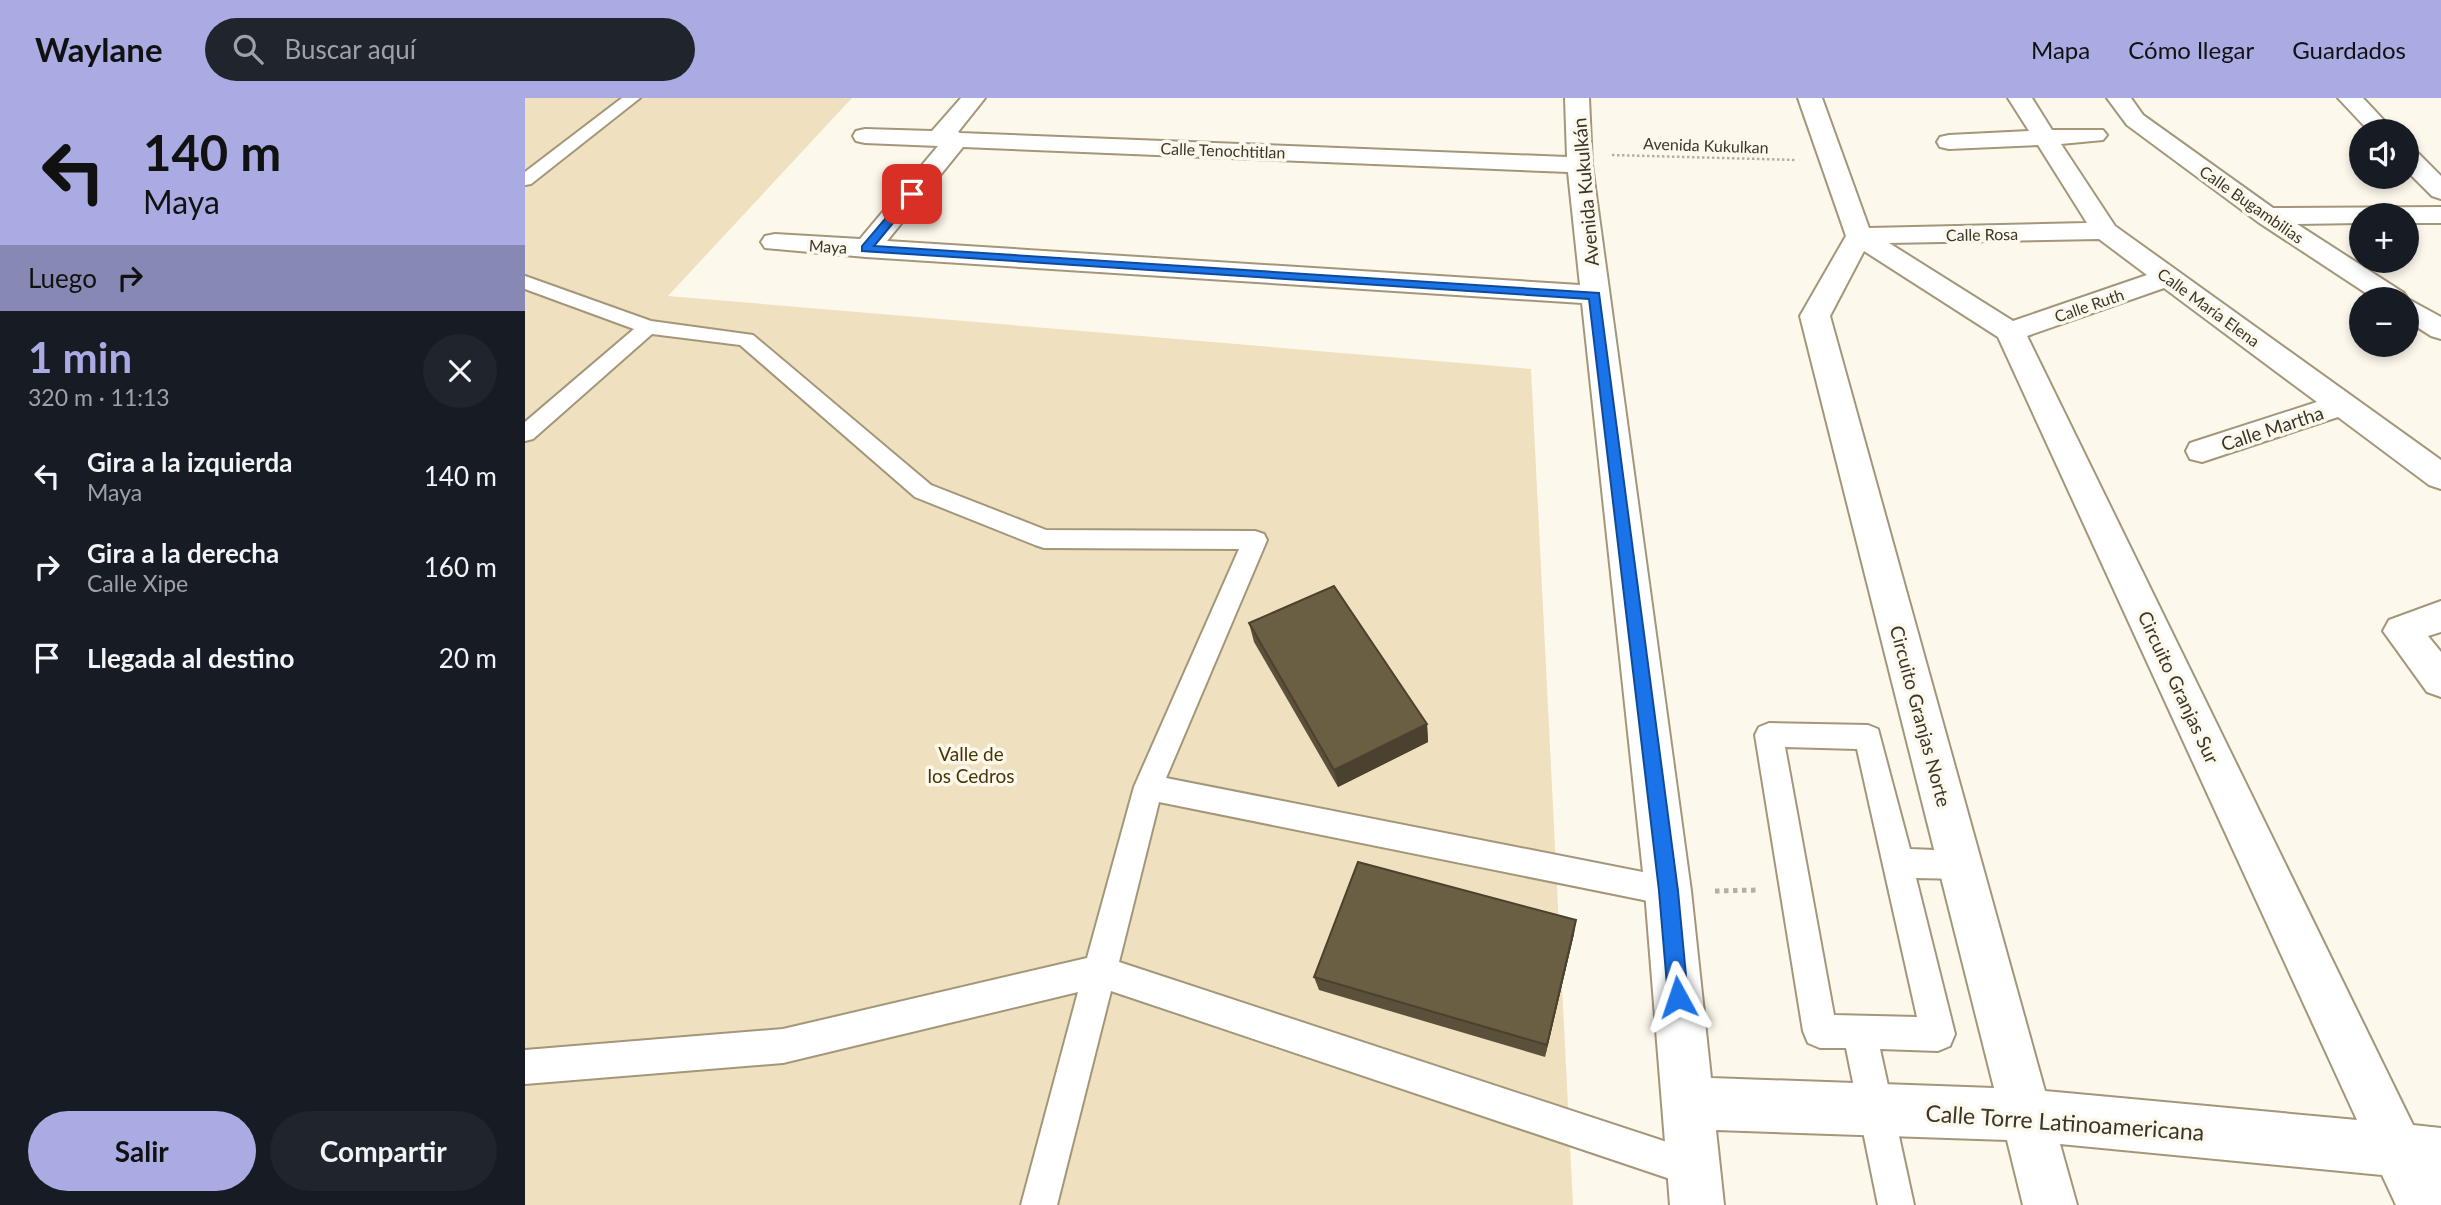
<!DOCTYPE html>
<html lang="es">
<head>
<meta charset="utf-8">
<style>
  body { margin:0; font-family:Lato,sans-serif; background:#20242c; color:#f1f3f6; height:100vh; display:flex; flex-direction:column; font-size:26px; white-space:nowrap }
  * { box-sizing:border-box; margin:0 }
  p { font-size:23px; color:#9ea1a6 }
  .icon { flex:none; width:38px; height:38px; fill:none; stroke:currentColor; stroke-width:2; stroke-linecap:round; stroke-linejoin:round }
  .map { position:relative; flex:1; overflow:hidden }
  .sheet { display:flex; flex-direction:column; background:#171b24; width:525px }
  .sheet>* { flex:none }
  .hud { background:#a9abe2; color:#111; overflow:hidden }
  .tools { position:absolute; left:1824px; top:21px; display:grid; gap:14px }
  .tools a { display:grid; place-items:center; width:70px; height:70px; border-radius:50%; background:#171b24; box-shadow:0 4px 10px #0003; font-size:35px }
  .pin { position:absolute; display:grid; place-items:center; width:60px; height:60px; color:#fff; margin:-30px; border-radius:14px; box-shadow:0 4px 10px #0006 }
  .me { position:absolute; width:77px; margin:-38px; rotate:355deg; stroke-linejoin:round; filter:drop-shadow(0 0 5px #0008) }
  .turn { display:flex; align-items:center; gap:24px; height:147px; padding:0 28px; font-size:32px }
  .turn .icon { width:91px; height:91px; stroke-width:2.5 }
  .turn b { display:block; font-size:49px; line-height:60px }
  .then { display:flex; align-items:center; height:66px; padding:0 28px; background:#0003; gap:14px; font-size:26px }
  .round { display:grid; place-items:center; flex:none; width:74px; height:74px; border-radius:37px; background:#20242c }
  .overview { display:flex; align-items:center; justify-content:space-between; height:119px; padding:0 28px }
  h1 { font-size:42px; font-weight:700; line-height:52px; color:#a9abe2 }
  .cta { display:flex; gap:14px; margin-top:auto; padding:14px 28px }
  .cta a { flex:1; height:80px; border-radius:42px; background:#a9abe2; color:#111; font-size:28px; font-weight:700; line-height:80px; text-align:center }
  .cta a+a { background:#20242c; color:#f1f3f6 }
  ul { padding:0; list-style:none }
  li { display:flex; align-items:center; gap:21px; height:91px; padding:0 28px }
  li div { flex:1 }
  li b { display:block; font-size:26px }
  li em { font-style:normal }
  header { display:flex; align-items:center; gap:42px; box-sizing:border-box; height:98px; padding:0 35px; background:#a9abe2; color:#111 }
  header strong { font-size:33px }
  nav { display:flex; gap:38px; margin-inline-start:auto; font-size:24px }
  .search { width:490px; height:63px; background:#20242c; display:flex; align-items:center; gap:18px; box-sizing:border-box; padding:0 24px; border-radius:38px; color:#9ea1a6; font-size:26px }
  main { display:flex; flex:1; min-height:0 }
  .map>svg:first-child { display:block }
</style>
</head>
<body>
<header>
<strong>Waylane</strong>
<div class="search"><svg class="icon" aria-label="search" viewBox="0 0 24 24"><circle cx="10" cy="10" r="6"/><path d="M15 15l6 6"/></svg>Buscar aquí</div>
<nav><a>Mapa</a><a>Cómo llegar</a><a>Guardados</a></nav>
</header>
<main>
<section class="sheet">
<div class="hud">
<div class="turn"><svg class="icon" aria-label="left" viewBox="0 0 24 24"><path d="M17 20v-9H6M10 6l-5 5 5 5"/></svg><div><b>140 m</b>Maya</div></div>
<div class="then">Luego<svg class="icon" aria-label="right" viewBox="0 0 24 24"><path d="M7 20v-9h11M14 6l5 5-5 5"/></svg></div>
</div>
<div class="overview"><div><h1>1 min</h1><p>320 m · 11:13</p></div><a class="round"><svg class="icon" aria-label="close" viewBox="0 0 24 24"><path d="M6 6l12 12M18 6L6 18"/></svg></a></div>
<ul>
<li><svg class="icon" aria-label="left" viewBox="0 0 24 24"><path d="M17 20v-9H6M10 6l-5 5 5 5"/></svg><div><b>Gira a la izquierda</b><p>Maya</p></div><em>140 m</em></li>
<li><svg class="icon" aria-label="right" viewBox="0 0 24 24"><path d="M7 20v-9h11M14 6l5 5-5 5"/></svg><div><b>Gira a la derecha</b><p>Calle Xipe</p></div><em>160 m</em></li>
<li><svg class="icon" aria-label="arrive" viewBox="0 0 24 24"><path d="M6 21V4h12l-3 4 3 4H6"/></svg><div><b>Llegada al destino</b></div><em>20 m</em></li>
</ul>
<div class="cta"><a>Salir</a><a>Compartir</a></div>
</section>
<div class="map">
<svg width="1916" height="1107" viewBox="0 0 1916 1107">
  <rect width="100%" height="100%" fill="#fdf8ec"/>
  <path fill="#efe0bf" d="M0,0H327L143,198L1006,271L1048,1107H0Z"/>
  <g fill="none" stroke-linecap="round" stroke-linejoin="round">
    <g stroke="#a39679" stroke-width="4">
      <path id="service" d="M97,0H115L6,86L0,87V74Z
        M0,178L126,223L228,237L406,387L521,432L730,433L739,436L742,442L641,680L1143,779L1154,783L1158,793L1154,803L1143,807L634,704L594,864L1169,1053L1182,1058L1187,1071L1182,1084L1169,1089L586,893L532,1107H496L553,894L258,965L0,986V952L258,931L562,860L609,689L714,451L519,450L510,447L390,399L215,247L127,236L8,341L0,343V324L109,231L0,191Z
        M1244,625L1343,627L1353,631L1385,751L1435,753L1446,757L1450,767L1446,777L1435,781L1391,780L1430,936L1425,948L1413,953L1355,951L1389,1107H1353L1321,950H1295L1283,945L1278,933L1230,637L1234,629ZM1260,649L1332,651L1392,919L1309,917Z"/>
    </g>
    <g stroke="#a39679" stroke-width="4">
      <path id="minor" d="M436,0H460L433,34L435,35L1042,59L1040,0H1064L1067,67L1166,793L1186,980L1469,990L1275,218L1321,138L1273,0H1297L1344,130L1562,125L1513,47L1424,51L1415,49L1412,44L1415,39L1424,37L1504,33L1483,0H1507L1527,32H1578L1582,37L1578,42L1536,46L1590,128L1916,362V391L1904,387L1813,319L1677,364L1665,361L1661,353L1665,345L1792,304L1639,190L1502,238L1888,1027L1916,1030V1107H1871L1857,1077L1535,1046L1552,1107H1498L1482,1042L1191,1032L1199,1107H1145L1120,793L1057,205L341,159L240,150L236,144L240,138L250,136L335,141L413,48L340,45L331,43L328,38L331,33L340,31L407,33ZM438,49L1043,74L1055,187L362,143ZM1574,141L1622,177L1488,223L1364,145ZM1339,153L1473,239L1832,1022L1520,993L1305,218Z
        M1582,0H1606L1618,17L1748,110L1916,109V125H1881V117H1836V125L1772,126L1879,195L1883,201L1916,219V241L1906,238L1881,222V201H1850L1733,124L1602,27Z
        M1813,0H1838L1869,33H1844Z
        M1881,50L1890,52L1916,78V101L1907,98L1881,72Z
        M1916,503V534L1903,538L1916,554V599L1902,594L1858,533L1864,522Z"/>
    </g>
    <path stroke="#b4afa3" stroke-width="2.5" stroke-dasharray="2.5 2.5" stroke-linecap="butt" d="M1087,57L1271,62"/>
    <path stroke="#b4afa3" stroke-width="5" stroke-dasharray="4.5 4.5" stroke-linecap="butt" d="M1190,793L1233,792"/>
    <use href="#service" fill="#fff" fill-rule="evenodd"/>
    <use href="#minor" fill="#fff" fill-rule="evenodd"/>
  </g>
  <path fill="#5b513a" d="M724,525L902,626L903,644L813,689L729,544Z
    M1049,836L1020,959L794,892L789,879Z"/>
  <path fill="#4a422f" d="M902,626L903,644L813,689L809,672Z
    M1051,822L1049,836L1020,959L1022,947Z"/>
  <path fill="#6a5e43" stroke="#4a422f" stroke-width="2" d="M809,488L902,626L809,672L724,525Z
    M833,764L1051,822L1022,947L789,879Z"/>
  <path fill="#1a73e8" stroke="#114b97" stroke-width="2" d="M387,93L392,96L349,148L1074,195L1153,793L1163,899L1160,906L1153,909L1146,906L1143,899L1134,793L1064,201L337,153V148L383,94Z"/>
  <g text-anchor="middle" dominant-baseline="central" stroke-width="7" stroke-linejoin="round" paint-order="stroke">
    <g font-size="16" fill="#3b352a" stroke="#fdf8ec">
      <text transform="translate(1181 47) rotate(2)">Avenida Kukulkan</text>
      <text transform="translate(698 52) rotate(2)">Calle Tenochtitlan</text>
      <text transform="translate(1727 106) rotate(35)">Calle Bugambilias</text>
      <text transform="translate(1457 136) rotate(-1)">Calle Rosa</text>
      <text transform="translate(303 148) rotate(4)">Maya</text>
      <text transform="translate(1564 207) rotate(-19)">Calle Ruth</text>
      <text transform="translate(1684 209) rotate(36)">Calle María Elena</text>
    </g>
    <g font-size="19" fill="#3b352a" stroke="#fdf8ec">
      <text transform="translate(1060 94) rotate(-95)">Avenida Kukulkán</text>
      <text transform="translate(1747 330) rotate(-18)">Calle Martha</text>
      <text transform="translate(1654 589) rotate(65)">Circuito Granjas Sur</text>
      <text transform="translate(1396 618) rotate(75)">Circuito Granjas Norte</text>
    </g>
    <g font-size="19" fill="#463507" stroke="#fdf8ec">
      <text x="446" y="655">Valle de<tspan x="446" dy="22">los Cedros</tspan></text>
    </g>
    <g font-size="23" fill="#3b352a" stroke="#fdf8ec">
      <text transform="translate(1540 1024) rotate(4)">Calle Torre Latinoamericana</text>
    </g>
  </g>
</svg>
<div class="tools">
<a><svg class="icon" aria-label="sound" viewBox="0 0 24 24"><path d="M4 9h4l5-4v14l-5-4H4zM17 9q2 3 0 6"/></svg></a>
<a>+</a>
<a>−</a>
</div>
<div class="pin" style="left:387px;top:96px;background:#d93025"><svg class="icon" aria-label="arrive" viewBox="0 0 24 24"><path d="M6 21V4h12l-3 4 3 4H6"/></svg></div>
<svg class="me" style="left:1153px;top:899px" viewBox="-20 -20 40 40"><path d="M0-17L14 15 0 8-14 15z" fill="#1a73e8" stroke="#fff" stroke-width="4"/></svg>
</div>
</main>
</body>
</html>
